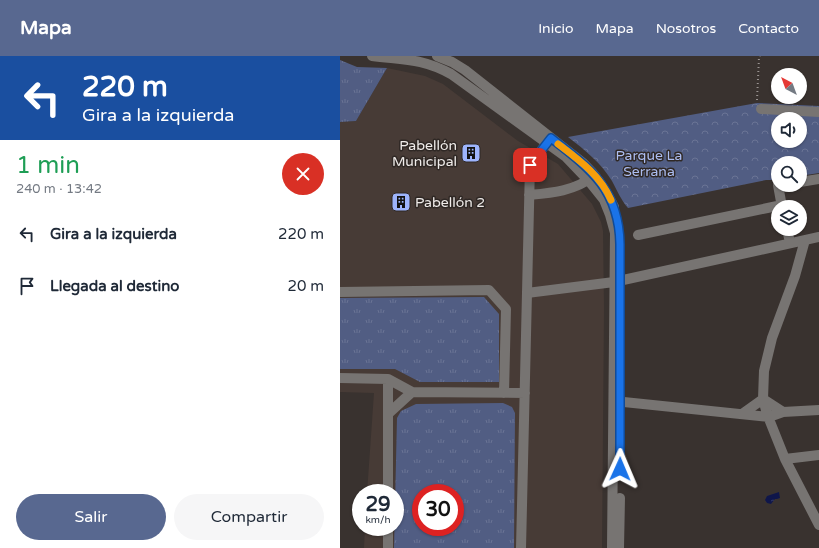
<!DOCTYPE html>
<html lang="es">
<head>
<meta charset="utf-8">
<style>
  body { margin:0; font-family:"Varela Round",sans-serif; background:#f6f6f7; color:#1f2937; height:100vh; display:flex; flex-direction:column; font-size:15px; white-space:nowrap }
  * { box-sizing:border-box; margin:0 }
  p { font-size:13px; color:#747a83 }
  .icon { flex:none; width:22px; height:22px; fill:none; stroke:currentColor; stroke-width:2; stroke-linecap:round; stroke-linejoin:round }
  .map { position:relative; flex:1; overflow:hidden }
  .side { display:flex; flex-direction:column; background:#fff; width:340px }
  .side>* { flex:none }
  .hud { background:#1a4fa0; color:#fff; overflow:hidden }
  .needle { width:26px; rotate:319deg }
  .controls { position:absolute; left:431px; top:12px; display:grid; gap:8px }
  .controls a { display:grid; place-items:center; width:36px; height:36px; border-radius:50%; background:#fff; box-shadow:0 1px 3px #0004; font-size:20px }
  .speed { position:absolute; left:12px; top:428px; display:flex; gap:8px; font-size:20px; font-weight:700; text-align:center }
  .speed>* { display:grid; place-content:center; width:52px; height:52px; border-radius:50%; background:#fff; box-shadow:0 1px 3px #0004; line-height:1 }
  .speed small { font-size:10px; font-weight:400 }
  .speed .limit { border:6px solid #d22; background:#fff; color:#111 }
  .pin { position:absolute; display:grid; place-items:center; width:34px; height:34px; color:#fff; margin:-17px; border-radius:8px; box-shadow:0 2px 6px #0006 }
  .me { position:absolute; width:44px; margin:-22px; rotate:1deg; stroke-linejoin:round; filter:drop-shadow(0 0 3px #0008) }
  .turn { display:flex; align-items:center; gap:14px; height:84px; padding:0 16px; font-size:18px }
  .turn .icon { width:52px; height:52px; stroke-width:2.5 }
  .turn b { display:block; font-size:28px; line-height:34px }
  .round { display:grid; place-items:center; flex:none; width:42px; height:42px; border-radius:21px; background:#f6f6f7 }
  .overview { display:flex; align-items:center; justify-content:space-between; height:68px; padding:0 16px }
  h1 { font-size:24px; font-weight:600; line-height:30px; color:#1e9e55 }
  .primary-button { display:flex; gap:8px; margin-top:auto; padding:8px 16px }
  .primary-button a { flex:1; height:46px; border-radius:24px; background:#586890; color:#fff; font-size:16px; font-weight:600; line-height:46px; text-align:center }
  .primary-button a+a { background:#f6f6f7; color:#1f2937 }
  ul { padding:0; list-style:none }
  li { display:flex; align-items:center; gap:12px; height:52px; padding:0 16px }
  li div { flex:1 }
  li b { display:block; font-size:15px }
  li em { font-style:normal }
  header { display:flex; align-items:center; gap:24px; box-sizing:border-box; height:56px; padding:0 20px; background:#586890; color:#fff }
  header strong { font-size:19px }
  nav { display:flex; gap:22px; margin-inline-start:auto; font-size:14px }
  main { display:flex; flex:1; min-height:0 }
  .map>svg:first-child { display:block }
</style>
</head>
<body>
<header>
<strong>Mapa</strong>
<nav><a>Inicio</a><a>Mapa</a><a>Nosotros</a><a>Contacto</a></nav>
</header>
<main>
<section class="side">
<div class="hud">
<div class="turn"><svg class="icon" aria-label="left" viewBox="0 0 24 24"><path d="M17 20v-9H6M10 6l-5 5 5 5"/></svg><div><b>220 m</b>Gira a la izquierda</div></div>
</div>
<div class="overview"><div><h1>1 min</h1><p>240 m · 13:42</p></div><a class="round" style="background:#d93025;color:#fff"><svg class="icon" aria-label="close" viewBox="0 0 24 24"><path d="M6 6l12 12M18 6L6 18"/></svg></a></div>
<ul>
<li><svg class="icon" aria-label="left" viewBox="0 0 24 24"><path d="M17 20v-9H6M10 6l-5 5 5 5"/></svg><div><b>Gira a la izquierda</b></div><em>220 m</em></li>
<li><svg class="icon" aria-label="arrive" viewBox="0 0 24 24"><path d="M6 21V4h12l-3 4 3 4H6"/></svg><div><b>Llegada al destino</b></div><em>20 m</em></li>
</ul>
<div class="primary-button"><a>Salir</a><a>Compartir</a></div>
</section>
<div class="map">
<svg width="479" height="492" viewBox="0 0 479 492">
  <defs>
    <pattern id="grass-tufts" width="24" height="20" patternUnits="userSpaceOnUse"><rect width="24" height="20" fill="#515d83"/><path d="M3 7l-1-3M5 7V3M7 7l1-3M15 17l-1-3M17 17v-4M19 17l1-3" fill="none" stroke="#6a7495"/></pattern>
    <pattern id="park-crowns" width="20" height="18" patternUnits="userSpaceOnUse"><rect width="20" height="18" fill="#515d83"/><path d="M2 6a3 3 0 1 1 6 0M12 15a3 3 0 1 1 6 0" fill="none" stroke="#6a7495"/></pattern>
    <pattern id="water-ripples" width="26" height="14" patternUnits="userSpaceOnUse"><rect width="26" height="14" fill="#0f164a"/><path d="M2 4q2-2 4 0t4 0M15 11q2-2 4 0t4 0" fill="none" stroke="#323864"/></pattern>
  </defs>
  <rect width="100%" height="100%" fill="#39322f"/>
  <path fill="#473b36" fill-rule="evenodd" d="M47,12L85,20L103,28L178,85L218,108L252,148L261,166L263,175L264,252L262,492H24L25,471H55V437H27L34,337L0,336V66L16,65ZM81,437H115V471H81Z"/>
  <path fill="url(#grass-tufts)" fill-rule="evenodd" d="M0,4L17,11L47,12L16,65L0,66Z
    M144,241L159,258V326H80L55,313H0V242Z
    M163,347L172,351L175,357L174,492H54L57,362L61,355L76,348ZM81,437H115V471H81Z"/>
  <path fill="url(#park-crowns)" fill-rule="evenodd" d="M417,47L479,50V117L460,120V107H438V124H426L288,152C281,144 277,134 272,125C261,107 245,94 228,81ZM438,63H460V85H438Z"/>
  <path fill="url(#water-ripples)" d="M439,436L440,442L437,443H435L431,448L427,447L425,444L427,440Z"/>
  <g fill="none" stroke-linecap="round" stroke-linejoin="round">
    <path stroke="#999391" stroke-width="2" stroke-dasharray="1 3" stroke-linecap="butt" d="M417,44L419,1L420,0"/>
    <path stroke="#777472" stroke-width="10" d="M32,0C63,4 82,2 111,18L226,101L248,124L264,144L270,159L275,177L272,492
      M97,0L112,6L125,14L243,107C257,120 266,134 274,151
      M421,53L479,56
      M460,126L479,123
      M439,129H438L442,151
      M189,139C210,137 235,135 252,121
      M447,173L450,187
      M298,179L442,149
      M465,184L455,220L432,282L424,315L423,343L427,358L445,403L479,469
      M0,236L149,234L166,253L164,337
      M187,237L274,226L479,181
      M0,322L48,323L72,336L185,337
      M274,345L429,361L443,356L479,354
      M49,357L72,336
      M402,358L423,343L443,356
      M445,403L479,399
      M48,437V323
      M48,492V471
      M181,492L190,109L210,83
      M279,492L280,442"/>
  </g>
  <g fill="none" stroke-linecap="round" stroke-linejoin="round">
    <g stroke="#114b97" stroke-width="10">
      <path id="route" d="M190,109L211,82C251,113 279,134 280,188V413"/>
    </g>
    <use href="#route" stroke="#1a73e8" stroke-width="7"/>
    <path stroke="#f59e0b" stroke-width="7" d="M218,88C239,104 260,119 271,144"/>
  </g>
  <defs>
    <g id="building-square" transform="scale(1)"><rect x="-9" y="-9" width="18" height="18" rx="4" fill="#9db4fd" stroke="#2f2825"/><path d="M-4-6H4V6H1V3H-1V6H-4ZM-2.5-4.3h1.7v1.8h-1.7ZM.8-4.3h1.7v1.8H.8ZM-2.5-1h1.7V.8h-1.7ZM.8-1h1.7V.8H.8Z" fill="#111"/></g>
  </defs>
  <g fill-rule="evenodd">
    <use href="#building-square" x="131" y="97"/>
    <use href="#building-square" x="61" y="146"/>
  </g>
  <g text-anchor="middle" dominant-baseline="central" stroke-width="3" stroke-linejoin="round" paint-order="stroke">
    <g font-size="14" fill="#f0ecea" stroke="#2f2825" text-anchor="end">
      <text x="117" y="89">Pabellón<tspan x="117" dy="16">Municipal</tspan></text>
      <text x="75" y="146" text-anchor="start">Pabellón 2</text>
    </g>
    <g font-size="14" fill="#adbef2" stroke="#2f2825">
      <text x="309" y="99">Parque La<tspan x="309" dy="16">Serrana</tspan></text>
    </g>
  </g>
</svg>
<div class="controls">
<a><svg class="needle" viewBox="-14 -14 28 28"><path d="M0-13l5 13h-10z" fill="#e53935"/><path d="M0 13l5-13h-10z" fill="#747a83"/></svg></a>
<a><svg class="icon" aria-label="sound" viewBox="0 0 24 24"><path d="M4 9h4l5-4v14l-5-4H4zM17 9q2 3 0 6"/></svg></a>
<a><svg class="icon" aria-label="search" viewBox="0 0 24 24"><circle cx="10" cy="10" r="6"/><path d="M15 15l6 6"/></svg></a>
<a><svg class="icon" aria-label="layers" viewBox="0 0 24 24"><path d="M12 4l9 5-9 5-9-5zM3 14l9 5 9-5"/></svg></a>
</div>
<div class="speed"><div>29<small>km/h</small></div><div class="limit">30</div></div>
<div class="pin" style="left:190px;top:109px;background:#d93025"><svg class="icon" aria-label="arrive" viewBox="0 0 24 24"><path d="M6 21V4h12l-3 4 3 4H6"/></svg></div>
<svg class="me" style="left:280px;top:413px" viewBox="-20 -20 40 40"><path d="M0-17L14 15 0 8-14 15z" fill="#1a73e8" stroke="#fff" stroke-width="4"/></svg>
</div>
</main>
</body>
</html>
